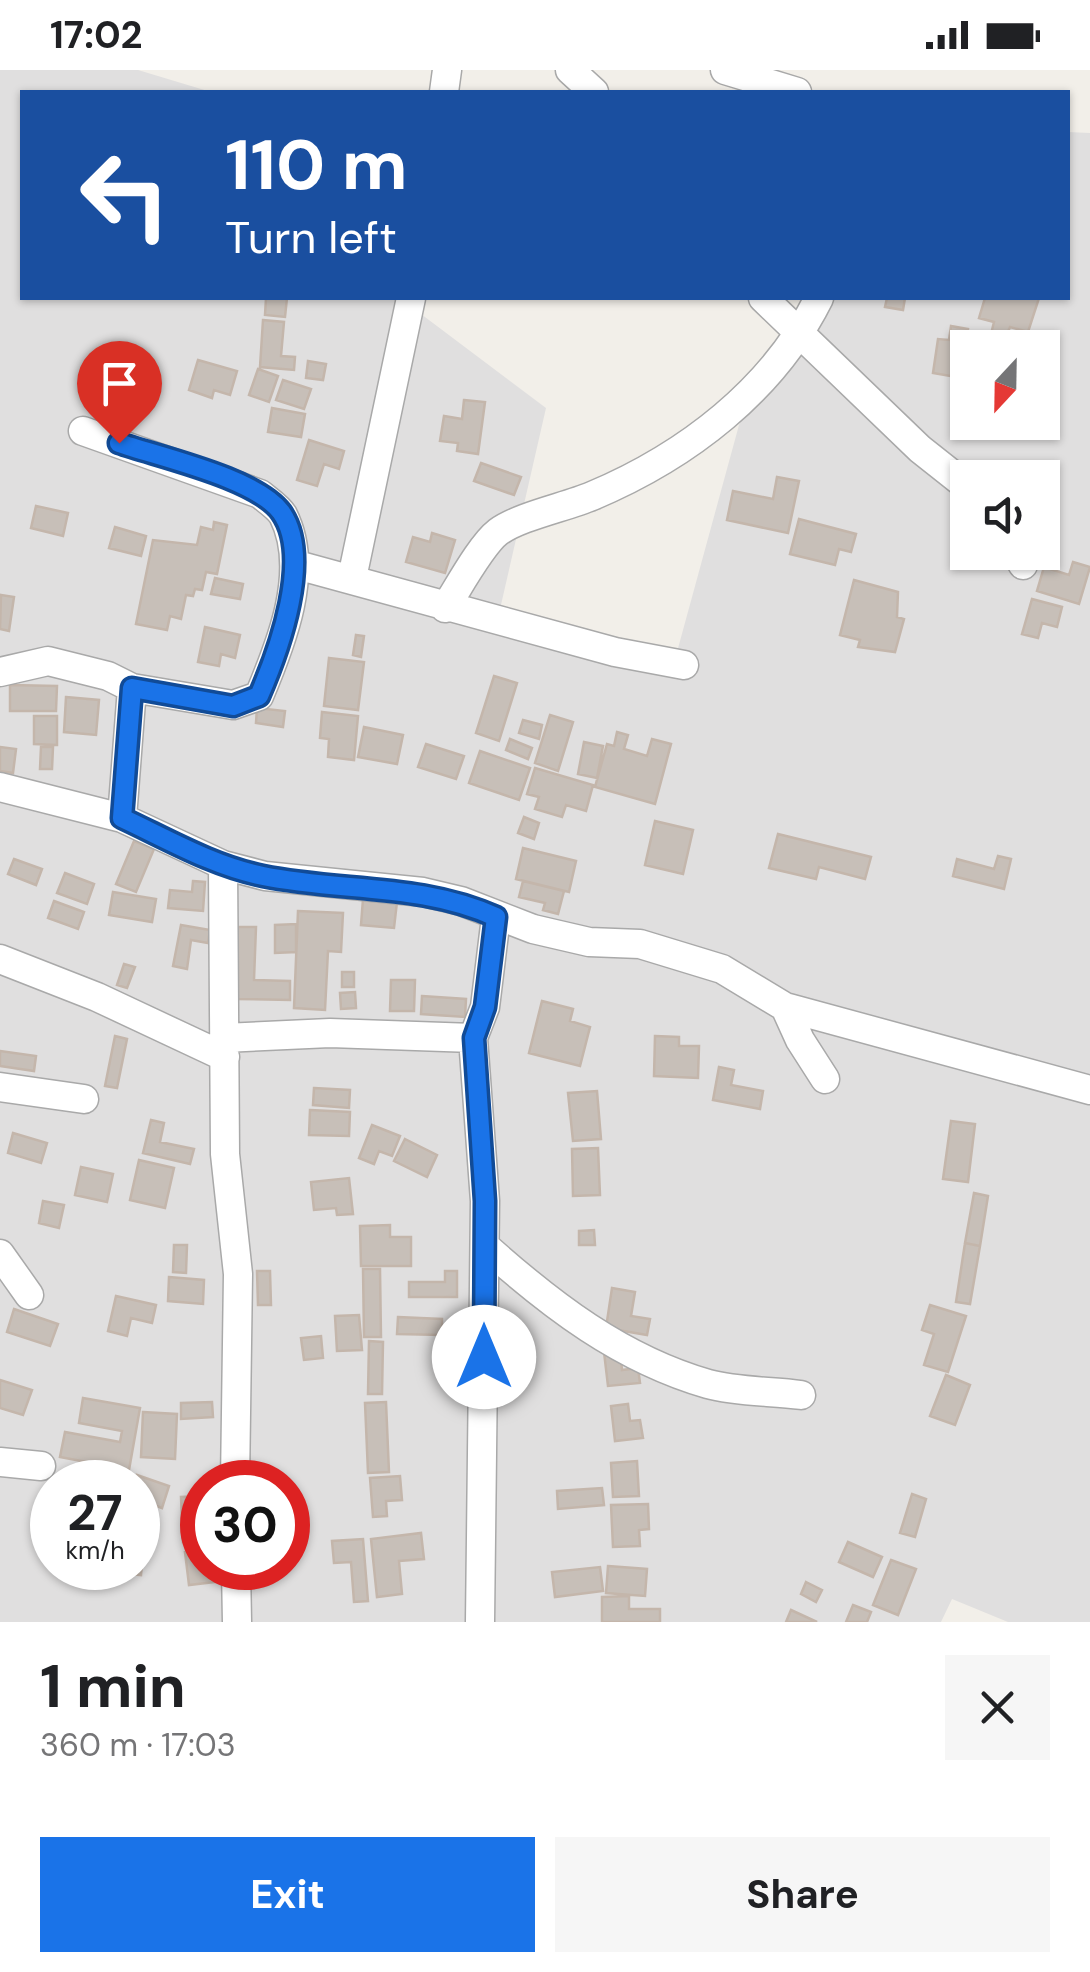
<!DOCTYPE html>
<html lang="en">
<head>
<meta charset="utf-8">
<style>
  body { margin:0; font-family:"DM Sans",sans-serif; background:#f6f6f6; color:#202124; height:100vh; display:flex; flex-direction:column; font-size:38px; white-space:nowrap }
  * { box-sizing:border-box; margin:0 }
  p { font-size:32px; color:#757577 }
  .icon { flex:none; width:55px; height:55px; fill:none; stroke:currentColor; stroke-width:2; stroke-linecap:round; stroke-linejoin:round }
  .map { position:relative; height:1552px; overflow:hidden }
  .side { display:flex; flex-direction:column; background:#fff; flex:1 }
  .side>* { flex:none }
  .banner { position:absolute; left:20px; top:20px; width:1050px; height:210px; border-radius:0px; box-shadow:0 2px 8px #0004; background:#1a4fa0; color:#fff; overflow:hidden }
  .needle { width:65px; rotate:202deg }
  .tools { position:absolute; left:950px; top:260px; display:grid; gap:20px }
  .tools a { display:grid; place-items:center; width:110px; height:110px; border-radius:0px; background:#fff; box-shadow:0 2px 8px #0004; font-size:50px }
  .speed { position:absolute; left:30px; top:1390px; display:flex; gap:20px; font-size:50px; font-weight:700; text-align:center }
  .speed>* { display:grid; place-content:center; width:130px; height:130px; border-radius:50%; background:#fff; box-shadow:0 2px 8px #0004; line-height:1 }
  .speed small { font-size:25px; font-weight:400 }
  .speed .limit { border:15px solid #d22; background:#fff; color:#111 }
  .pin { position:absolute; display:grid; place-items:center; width:85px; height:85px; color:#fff; margin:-102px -42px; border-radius:50% 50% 50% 0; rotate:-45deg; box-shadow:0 0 10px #0007 }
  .pin .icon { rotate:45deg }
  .me { position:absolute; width:110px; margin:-55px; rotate:0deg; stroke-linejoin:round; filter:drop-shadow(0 0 8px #0008) }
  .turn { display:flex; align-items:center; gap:35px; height:210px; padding:0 40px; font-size:45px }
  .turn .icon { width:130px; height:130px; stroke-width:2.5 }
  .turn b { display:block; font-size:70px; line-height:85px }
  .round { display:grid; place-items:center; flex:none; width:105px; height:105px; border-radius:0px; background:#f6f6f6 }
  .headline { display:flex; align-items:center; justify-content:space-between; height:170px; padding:0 40px }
  h1 { font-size:60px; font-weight:700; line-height:75px }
  .button { display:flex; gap:20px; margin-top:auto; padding:20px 40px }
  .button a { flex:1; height:115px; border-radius:0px; background:#1a73e8; color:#fff; font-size:40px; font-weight:700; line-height:115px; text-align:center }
  .button a+a { background:#f6f6f6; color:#202124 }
  .status { display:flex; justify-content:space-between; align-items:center; height:70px; padding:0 50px; background:#fff; direction:ltr }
  .status svg { height:28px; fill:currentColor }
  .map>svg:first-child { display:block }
</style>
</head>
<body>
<div class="status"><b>17:02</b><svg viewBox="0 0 49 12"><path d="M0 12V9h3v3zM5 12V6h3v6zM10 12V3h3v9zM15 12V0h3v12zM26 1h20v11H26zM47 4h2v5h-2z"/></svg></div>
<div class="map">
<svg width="1090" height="1552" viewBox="0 0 1090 1552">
  <rect width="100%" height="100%" fill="#f2efe9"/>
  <path fill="#e0dfdf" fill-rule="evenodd" d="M0,0H138L211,22H22V228H409V235L546,338L495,561L671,604L739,355L806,228H1068V62L1090,63V1552H1008L952,1529L941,1552H0ZM968,278H1042V352H968ZM968,408H1042V482H968ZM52,1412H138V1498H52ZM202,1412H288V1498H202Z"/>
  <path fill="#c7bfb8" stroke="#c4b6ab" stroke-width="2.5" d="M266,228H287L285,247L265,245Z
    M887,228H905L903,240L885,237Z
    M985,228H1039L1028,262L1010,257L1007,264L992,260L994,252L979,248Z
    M263,250L284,252L281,286L295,287L294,300L260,297Z
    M951,256L968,259L966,273L986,277L968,278V309L933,303L938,269L949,270Z
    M198,290L237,301L230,325L214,320L212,328L189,320Z
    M308,291L326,294L323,310L306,308Z
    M258,299L278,306L269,332L249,325Z
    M283,310L311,319L304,339L276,330Z
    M464,330L485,332L478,384L457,381L458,373L440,371L444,346L462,349Z
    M272,338L305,344L301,367L268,362Z
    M309,370L344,381L339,399L324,394L317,416L297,410Z
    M481,393L521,407L514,425L474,411Z
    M777,407L799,411L788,463L727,450L733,421L773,429Z
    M36,436L68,443L63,466L31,458Z
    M799,449L856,464L851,482L839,479L835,495L790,484Z
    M214,452L227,455L217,504L206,502L202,520L195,519L193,526L186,525L181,549L170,546L167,560L136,554L153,470L197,475L201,457L213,460Z
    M115,457L146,466L141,486L109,478Z
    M432,463L455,470L445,503L406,492L413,467L430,472Z
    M1073,492L1090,497L1079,534L1037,521L1044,497L1069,505Z
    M215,508L243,514L240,529L211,524Z
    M854,510L898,522L897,547L904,549L895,582L858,577L860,570L840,565Z
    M1,525L14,527L9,561L0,559Z
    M1032,529L1062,537L1057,557L1042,553L1038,568L1022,564Z
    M205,557L240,565L235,588L221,584L219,596L198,592Z
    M356,565L364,566L361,587L353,585Z
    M329,588L364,592L358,640L324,636Z
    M494,606L517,613L499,671L476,663Z
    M10,615L57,616L56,641H10Z
    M66,627L99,630L96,665L64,662Z
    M257,638L285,641L283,657L256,653Z
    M322,642L358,646L354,690L328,687L329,669L320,668Z
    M550,645L573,652L558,701L535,693Z
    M34,646H57V675L34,674Z
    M523,650L542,655L539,669L519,663Z
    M364,657L403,665L397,694L358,687Z
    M617,662L628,665L624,679L647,686L652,669L671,674L655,734L595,717L607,674L614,676Z
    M510,669L532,678L528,689L506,680Z
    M584,672L603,676L597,708L578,704Z
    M426,674L464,686L456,709L418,697Z
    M0,677L16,679L13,703L0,701Z
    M41,677H53L52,699H40Z
    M480,681L530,698L519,730L469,713Z
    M535,698L593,715L586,741L566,735L562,747L535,739L539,727L527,724Z
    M524,747L539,753L534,769L518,763Z
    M655,751L693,760L683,804L645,795Z
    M778,764L871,787L865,809L819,797L816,809L769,798Z
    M134,771L154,779L136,822L116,814Z
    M523,778L576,791L569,822L516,809Z
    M998,786L1011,789L1004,819L953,806L957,789L994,799Z
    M14,789L42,799L36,815L8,804Z
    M65,803L94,814L87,834L57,823Z
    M193,811L205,812L203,841L168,838L170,820L192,822Z
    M523,811L564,821L558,844L543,840L545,833L519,827Z
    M113,822L156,829L152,852L109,845Z
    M363,829L397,832L394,858L361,855Z
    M54,831L84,842L78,859L48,848Z
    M298,841L343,843L341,882L328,881L325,940L294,938Z
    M296,854V882L275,883V855Z
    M181,855L210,860L208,873L191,870L187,899L173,896Z
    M238,857H256L254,910L290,911V930L236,929Z
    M124,894L135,897L127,918L117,915Z
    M342,902H354V917H342Z
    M391,910H415L414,941H390Z
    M355,922L356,938L341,939L340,923Z
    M422,926L466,929L465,947L421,944Z
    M542,931L573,939L570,951L590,957L580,996L529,983Z
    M115,966L127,969L117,1018L105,1016Z
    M655,966L679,967V976H699L698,1008L654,1006Z
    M0,981L36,986L34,1001L0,996Z
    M719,997L734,1000L731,1015L763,1021L760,1039L713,1030Z
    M314,1018L350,1020L349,1038L313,1035Z
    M597,1021L601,1069L573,1071L568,1023Z
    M310,1040L350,1042L349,1066L309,1065Z
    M151,1050L164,1053L160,1072L194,1079L190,1094L143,1083Z
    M951,1051L975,1054L968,1112L943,1109Z
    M372,1055L400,1066L392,1086L379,1081L374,1094L359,1088Z
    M13,1063L47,1073L41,1093L8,1083Z
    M405,1069L437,1085L427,1107L394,1091Z
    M598,1078L600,1125L573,1126L572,1079Z
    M139,1090L174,1098L165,1138L130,1130Z
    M81,1097L113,1104L107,1132L75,1125Z
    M349,1108L353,1144L337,1145L336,1138L314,1140L311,1112Z
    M974,1123L988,1126L980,1176L965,1173Z
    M43,1131L64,1135L59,1158L39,1153Z
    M390,1155V1167H411V1196H361L360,1156Z
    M594,1160L595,1175H579V1161Z
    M965,1173L980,1176L970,1234L956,1232Z
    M174,1175H187L186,1203L173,1202Z
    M363,1199H380L381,1267H364Z
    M257,1201H270L271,1235H258Z
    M445,1201H457V1227H409V1212H445Z
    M169,1207L204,1210L203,1234L168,1231Z
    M612,1218L635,1222L631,1246L650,1249L647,1265L606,1258Z
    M116,1226L156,1235L152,1253L131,1248L127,1266L108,1261Z
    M930,1235L966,1246L948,1302L924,1295L934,1264L922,1260Z
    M14,1239L58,1254L50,1276L7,1262Z
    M359,1245L362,1280L337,1281L335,1246Z
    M398,1247L442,1249V1265L397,1264Z
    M321,1266L323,1288L304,1290L301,1268Z
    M369,1271L383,1272L382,1324H368Z
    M620,1279L622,1300L638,1298L640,1313L608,1316L604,1282Z
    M946,1305L970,1315L955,1355L930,1346Z
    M0,1310L32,1320L23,1345L0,1338Z
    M83,1328L140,1338L129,1400L60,1387L65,1362L120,1372L122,1361L79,1353Z
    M212,1332L213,1347L181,1349V1333Z
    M386,1332L389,1402L368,1403L365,1333Z
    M628,1334L630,1351L640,1350L643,1368L615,1371L611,1336Z
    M143,1342L177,1344L175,1389L141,1387Z
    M637,1391L639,1426L613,1427L611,1393Z
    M137,1405L169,1416L162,1438L138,1429Z
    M400,1406L402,1430L386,1431L387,1446L373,1447L370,1408Z
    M602,1418L604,1435L558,1439L557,1421Z
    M912,1424L926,1429L915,1467L900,1463Z
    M202,1426V1471L183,1472L181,1427Z
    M648,1434L649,1459L639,1460L640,1476L613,1477L611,1435Z
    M421,1463L424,1489L399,1491L402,1524L377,1527L371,1469Z
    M363,1469L368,1531L354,1532L351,1492L334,1493L332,1471Z
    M138,1471L144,1472L141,1505L122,1503V1498H138Z
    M848,1472L882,1487L873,1507L839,1492Z
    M202,1480V1498H222L224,1511L189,1515L185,1482Z
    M891,1490L916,1499L898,1545L873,1535Z
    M608,1496L647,1499L645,1526L606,1523Z
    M600,1497L603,1521L555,1527L552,1502Z
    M806,1512L822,1520L816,1532L801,1524Z
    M629,1526V1539H660V1552H602V1527Z
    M853,1535L871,1542L867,1552H846Z
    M791,1540L817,1552H786Z"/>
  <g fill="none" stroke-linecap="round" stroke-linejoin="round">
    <g stroke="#a9a9a9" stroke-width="31">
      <path id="street" d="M570,0L594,22
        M725,0L797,22
        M444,22L447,0
        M763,228L920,379L968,417
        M1015,482L1023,495
        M297,495L615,582L684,595
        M352,508L411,228
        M445,538C458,518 481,475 498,462C520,446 566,437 592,426C687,386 773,320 819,228
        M0,602L48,591L108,606L132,618L233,635L259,626C281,574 311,500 283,445C278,437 267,430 260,424L83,361
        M0,717L122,748L223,795L265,806L423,822L461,831L533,859L589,872L640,874L722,899L785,937L1090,1020
        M122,748L132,618
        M223,795L225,1084L238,1204L235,1412
        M0,889L97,927L225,987
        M785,937L800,970L825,1009
        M224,968L330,963L473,968
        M0,1017L84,1029
        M485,1176C551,1235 621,1289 708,1314C737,1322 772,1321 801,1325
        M0,1184L29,1225
        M0,1392L41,1396
        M236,1498L237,1552
        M480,1552L485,1131L473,968L485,937L496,847"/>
    </g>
    <use href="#street" stroke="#fff" stroke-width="28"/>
  </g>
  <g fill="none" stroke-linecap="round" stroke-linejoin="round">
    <g stroke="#114b97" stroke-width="25">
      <path id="route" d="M119,373C159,387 256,408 281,442C313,487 279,580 259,626L233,636L132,618L122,748C167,769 213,796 263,806C342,822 421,813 496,847L485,937L474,968L485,1131L484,1287"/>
    </g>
    <use href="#route" stroke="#1a73e8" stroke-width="18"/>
  </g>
</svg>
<div class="tools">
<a><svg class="needle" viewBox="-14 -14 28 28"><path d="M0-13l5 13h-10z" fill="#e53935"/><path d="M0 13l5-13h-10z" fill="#757577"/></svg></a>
<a><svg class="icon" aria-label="sound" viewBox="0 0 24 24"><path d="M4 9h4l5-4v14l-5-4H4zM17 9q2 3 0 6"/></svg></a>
</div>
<div class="speed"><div>27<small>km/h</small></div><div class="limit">30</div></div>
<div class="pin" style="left:119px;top:373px;background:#d93025"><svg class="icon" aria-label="arrive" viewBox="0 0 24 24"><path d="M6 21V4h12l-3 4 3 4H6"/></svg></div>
<svg class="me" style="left:484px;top:1287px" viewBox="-20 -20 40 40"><circle r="19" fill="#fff"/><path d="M0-13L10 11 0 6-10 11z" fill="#1a73e8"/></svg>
<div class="banner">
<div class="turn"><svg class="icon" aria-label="left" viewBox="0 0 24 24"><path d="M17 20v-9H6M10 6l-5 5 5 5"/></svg><div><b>110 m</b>Turn left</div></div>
</div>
</div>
<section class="side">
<div class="headline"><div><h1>1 min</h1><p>360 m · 17:03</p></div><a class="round"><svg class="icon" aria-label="close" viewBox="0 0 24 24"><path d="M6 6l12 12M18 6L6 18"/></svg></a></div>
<div class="button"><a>Exit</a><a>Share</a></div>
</section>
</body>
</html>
